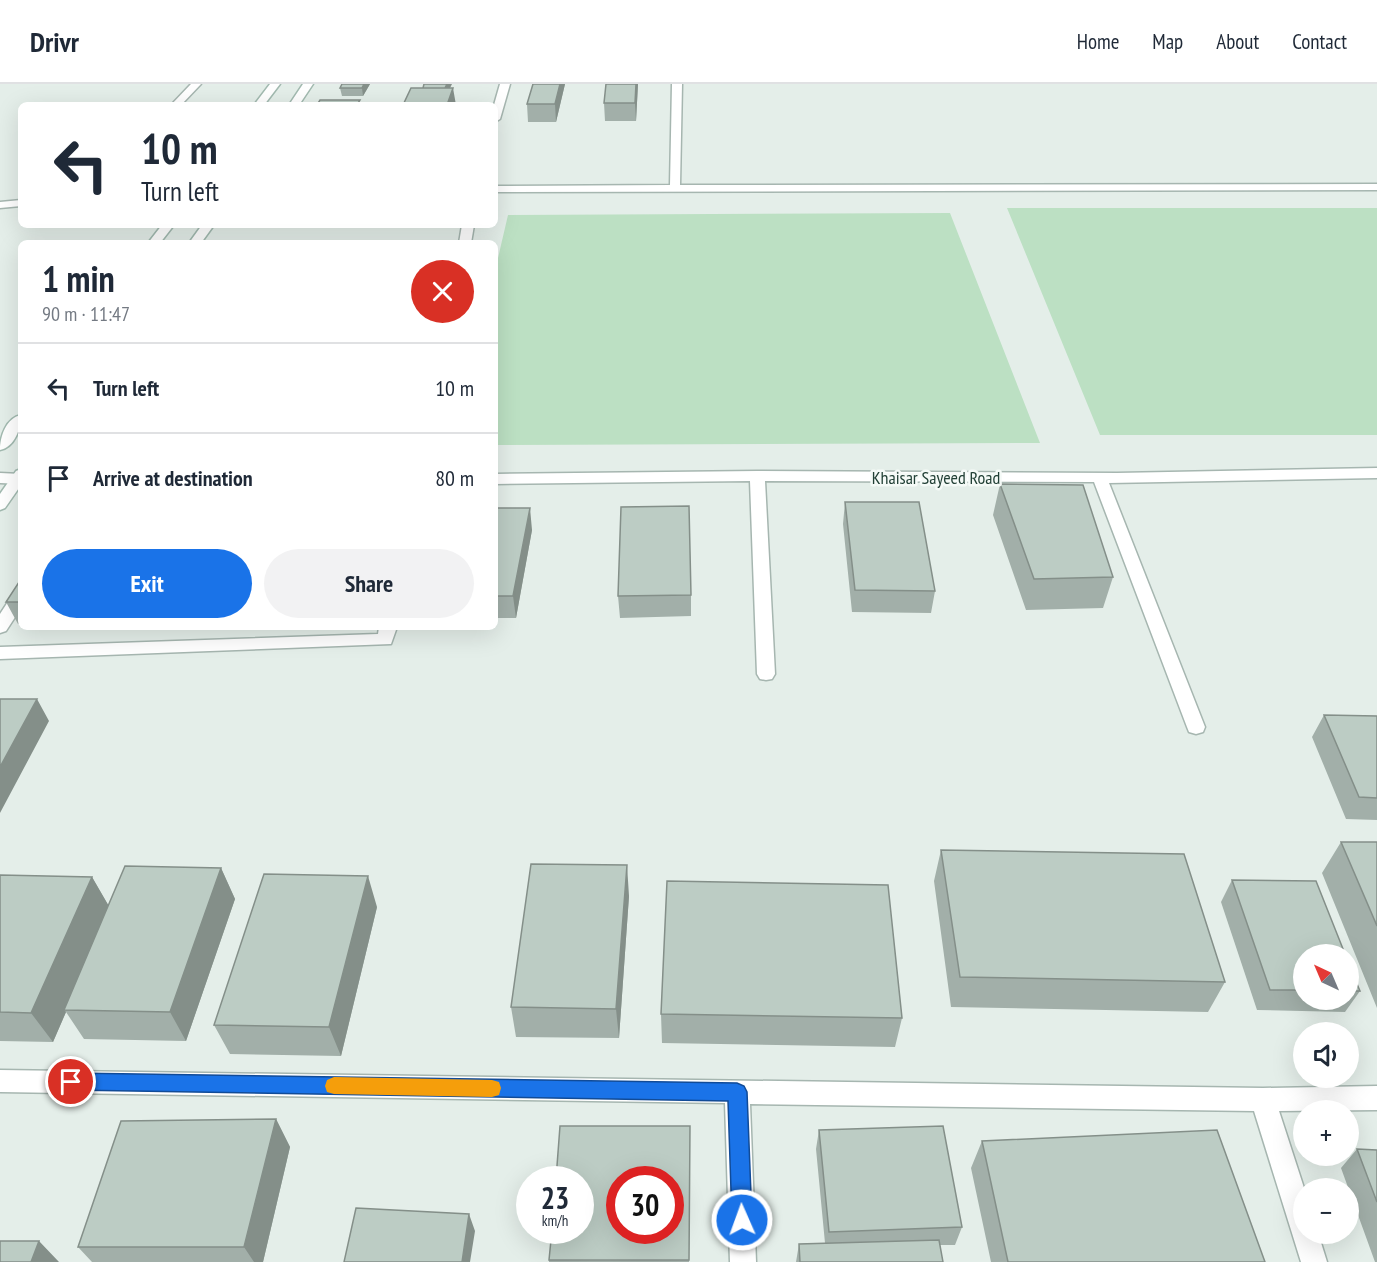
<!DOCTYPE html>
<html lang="en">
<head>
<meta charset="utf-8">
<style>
  body { margin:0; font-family:"PT Sans Narrow",sans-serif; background:#f2f2f3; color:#1f2937; height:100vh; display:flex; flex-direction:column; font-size:22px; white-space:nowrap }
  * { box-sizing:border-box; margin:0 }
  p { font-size:20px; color:#747a83 }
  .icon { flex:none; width:33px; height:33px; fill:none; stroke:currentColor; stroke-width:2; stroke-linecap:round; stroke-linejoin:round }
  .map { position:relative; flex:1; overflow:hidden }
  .panel { position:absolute; left:18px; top:156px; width:480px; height:390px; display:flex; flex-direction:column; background:#fff; border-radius:9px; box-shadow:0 6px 24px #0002 }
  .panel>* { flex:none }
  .top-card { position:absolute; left:18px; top:18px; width:480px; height:126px; border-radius:9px; box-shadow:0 6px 24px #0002; background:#fff; color:#1f2937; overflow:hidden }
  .needle { width:39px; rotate:316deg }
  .tools { position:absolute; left:1293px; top:860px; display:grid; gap:12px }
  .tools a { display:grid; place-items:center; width:66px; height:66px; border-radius:50%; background:#fff; box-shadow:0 6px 24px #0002; font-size:30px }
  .speed { position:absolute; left:516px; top:1082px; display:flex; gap:12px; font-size:30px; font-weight:700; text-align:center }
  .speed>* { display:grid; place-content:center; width:78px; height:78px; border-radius:50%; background:#fff; box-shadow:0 6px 24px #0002; line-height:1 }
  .speed small { font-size:15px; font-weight:400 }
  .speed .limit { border:9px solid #d22; background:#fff; color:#111 }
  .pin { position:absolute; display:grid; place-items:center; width:51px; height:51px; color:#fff; margin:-26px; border:3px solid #fff; border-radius:50%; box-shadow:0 2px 6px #0007 }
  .me { position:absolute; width:66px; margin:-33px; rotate:358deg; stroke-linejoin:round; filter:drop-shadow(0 0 4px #0008) }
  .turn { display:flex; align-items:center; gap:21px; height:126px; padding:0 24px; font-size:27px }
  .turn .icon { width:78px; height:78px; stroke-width:2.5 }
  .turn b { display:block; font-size:42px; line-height:51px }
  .round { display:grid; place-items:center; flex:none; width:63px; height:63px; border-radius:32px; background:#f2f2f3 }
  .head { display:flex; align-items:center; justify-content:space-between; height:102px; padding:0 24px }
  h1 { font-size:36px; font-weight:700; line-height:45px }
  .cta { display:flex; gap:12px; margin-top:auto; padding:12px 24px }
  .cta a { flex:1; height:69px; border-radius:36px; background:#1a73e8; color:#fff; font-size:24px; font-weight:700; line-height:69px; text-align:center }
  .cta a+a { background:#f2f2f3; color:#1f2937 }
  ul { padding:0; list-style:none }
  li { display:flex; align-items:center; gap:18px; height:90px; padding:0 24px; border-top:2px solid #e0e1e3 }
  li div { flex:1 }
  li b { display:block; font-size:22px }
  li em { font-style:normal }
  header { display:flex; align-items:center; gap:36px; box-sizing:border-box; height:84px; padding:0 30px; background:#fff; border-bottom:2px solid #e0e1e3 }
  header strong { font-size:28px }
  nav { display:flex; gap:33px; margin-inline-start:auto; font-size:21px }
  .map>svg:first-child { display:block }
</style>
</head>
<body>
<header>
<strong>Drivr</strong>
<nav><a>Home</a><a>Map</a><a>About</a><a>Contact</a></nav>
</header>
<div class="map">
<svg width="1377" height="1178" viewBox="0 0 1377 1178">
  <rect width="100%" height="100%" fill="#e4eee9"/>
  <path fill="#bce0c3" d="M1007,124H1377V351H1100Z
    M950,129L1040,359L495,361V187L508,131Z"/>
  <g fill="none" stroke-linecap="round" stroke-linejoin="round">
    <g stroke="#a6b6b0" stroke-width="3">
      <path id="service" d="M191,0H201L181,21H171Z
        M500,0H510L500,35L495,38L494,21Z
        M672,0H682L680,101L1377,100V106L495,108V102L670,101Z
        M21,116V122L0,124V118Z
        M462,141H474L471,159H459Z
        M1377,384V394L1109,399L1205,643L1203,648L1196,650L1189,648L1187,643L1094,398L765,397L775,590L772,595L766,596L760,595L757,590L750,397L495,400V390L757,387L1117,389Z
        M0,389L21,390V400L0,399Z
        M21,505V524L6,547L0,549V530L15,507Z
        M379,543H397L391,560L0,575V563L378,550Z"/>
    </g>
    <g stroke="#a6b6b0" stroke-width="3">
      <path id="minor" d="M0,986L1263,1004L1377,1002V1026L1279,1027L1304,1104V1149H1318L1327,1178H1301L1254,1027L750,1020L756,1178H730L725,1019L0,1008Z"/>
    </g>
    <g stroke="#a2bab0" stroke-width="3">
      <path id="secondary" d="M270,0H280L264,21H254Z
        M303,0H313L299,21H289Z
        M162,141H174L160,159H148Z
        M202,141H214L201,159H189Z
        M21,331C21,344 15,363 0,366C0,353 6,334 21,331Z
        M21,385V401L5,424L0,426V410L16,387Z"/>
    </g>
    <use href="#service" fill="#fff" fill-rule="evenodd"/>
    <use href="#minor" fill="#fff" fill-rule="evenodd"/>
    <use href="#secondary" fill="#fff" fill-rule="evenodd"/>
  </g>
  <path fill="#a2afa9" d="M342,0H370L363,12H342L340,4Z
    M533,0H565L556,38H528L527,20Z
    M638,0L636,37H605L604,19Z
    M1000,400L1113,493L1103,524L1026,526L993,431Z
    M845,418L935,507L931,529L852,528L843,440Z
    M495,424L532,446L516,534H495Z
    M21,495V540H18L6,518Z
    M691,511V532L620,534L618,512Z
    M1324,631L1377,632V736L1346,735L1312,653Z
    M1341,758H1377V924L1322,789Z
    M941,766L1225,898L1208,928L951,923L934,797Z
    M221,784L235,815L186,957L84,955L66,928L53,958L0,957V791L92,793L108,821Z
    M1232,796L1304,870V915H1348V879L1360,907L1345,928L1257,926L1221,818Z
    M629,812L619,954L516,953L511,923Z
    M377,823L341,972L230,970L214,941Z
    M661,930L902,934L895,963L662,959Z
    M276,1035L290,1063L263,1178H92L78,1163Z
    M690,1042L689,1178H549V1176Z
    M819,1046L962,1143L955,1161H940L943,1178H796L799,1160L825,1159L816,1065Z
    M982,1057L1265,1178H991L971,1084Z
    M1357,1065L1377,1066V1178H1375L1341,1084Z"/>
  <path fill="#848f89" d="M364,0H370L363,12L362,4Z
    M447,0H452L446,12L445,4Z
    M560,0H565L556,38L555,20Z
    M636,0H638L636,37L635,19Z
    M453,4L456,21H447Z
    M530,424L532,446L516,534L513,512Z
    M37,615L49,637L0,729V683Z
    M627,781L629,812L619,954L616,925Z
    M221,784L235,815L186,957L170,928Z
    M368,792L377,823L341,972L329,943Z
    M92,793L110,824L64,926L66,928L53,958L31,929Z
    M276,1035L290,1063L263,1178H254L244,1163Z
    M469,1130L475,1147L470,1178H462Z
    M39,1157L59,1178H31Z"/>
  <path fill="#bcccc4" stroke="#848f89" stroke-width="1.5" fill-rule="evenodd" d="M342,0H364L362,4H340Z
    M424,0H447L445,4H423Z
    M533,0H560L555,20H527Z
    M606,0H636L635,19H604Z
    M411,4H453L447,21H403Z
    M320,16H360L357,21H317Z
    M1000,400L1083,401L1113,493L1034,495Z
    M845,418H919L935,507L855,506Z
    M689,422L691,511L618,512L621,423Z
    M495,424H530L513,512H495Z
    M21,495V518H6Z
    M0,615H37L0,683Z
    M1324,631L1377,632V714L1359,713Z
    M1341,758H1377V842Z
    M941,766L1184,770L1225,898L960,893Z
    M531,780L627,781L616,925L511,923Z
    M125,782L221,784L170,928L64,926Z
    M264,790L368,792L329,943L214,941Z
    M0,791L92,793L31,929L0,928Z
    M1232,796L1316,797L1345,870H1304V906H1270Z
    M667,797L888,801L902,934L661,930Z
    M1348,879L1360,907H1348Z
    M276,1035L244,1163H78L121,1037Z
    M560,1042H690L689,1176H549L552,1146H580V1095H556ZM620,1095H670V1146H620Z
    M943,1042L962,1143L829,1148L819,1046Z
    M1217,1046L1265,1178H1008L982,1057Z
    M1357,1065L1377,1066V1118Z
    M356,1124L469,1130L462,1178H344Z
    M939,1156L943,1178H800L799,1160Z
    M0,1157H39L31,1178H0Z"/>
  <path fill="#1a73e8" stroke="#114b97" stroke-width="1.5" d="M71,989L737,999L744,1002L747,1008L752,1136L749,1142L742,1145L735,1142L732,1136L728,1017L71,1006L65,1004L62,998L65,992Z"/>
  <path fill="#f59e0b" d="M334,993L492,996L499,998L501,1004L499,1011L492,1013L334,1010L327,1008L325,1002L327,996Z"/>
  <g text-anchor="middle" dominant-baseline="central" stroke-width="5" stroke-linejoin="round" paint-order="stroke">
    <g font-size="18" fill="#224036" stroke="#f5faf7">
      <text x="936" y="393">Khaisar Sayeed Road</text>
    </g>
  </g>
</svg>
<div class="tools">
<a><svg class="needle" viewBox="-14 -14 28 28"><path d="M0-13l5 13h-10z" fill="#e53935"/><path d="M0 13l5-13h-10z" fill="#747a83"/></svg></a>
<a><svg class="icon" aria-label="sound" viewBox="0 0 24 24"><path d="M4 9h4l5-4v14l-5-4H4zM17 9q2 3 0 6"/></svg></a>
<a>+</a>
<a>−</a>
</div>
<div class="speed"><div>23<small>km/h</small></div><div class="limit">30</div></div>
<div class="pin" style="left:71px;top:998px;background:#d93025"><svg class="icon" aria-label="arrive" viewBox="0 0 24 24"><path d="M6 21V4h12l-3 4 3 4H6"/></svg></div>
<svg class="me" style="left:742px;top:1136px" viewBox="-20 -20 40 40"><circle r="17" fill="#1a73e8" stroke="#fff" stroke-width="3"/><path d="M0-11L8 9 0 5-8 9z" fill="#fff"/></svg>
<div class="top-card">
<div class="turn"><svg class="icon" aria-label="left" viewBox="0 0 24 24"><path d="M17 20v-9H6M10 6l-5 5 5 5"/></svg><div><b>10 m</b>Turn left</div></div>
</div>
<section class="panel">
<div class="head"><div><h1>1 min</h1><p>90 m · 11:47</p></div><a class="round" style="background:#d93025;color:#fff"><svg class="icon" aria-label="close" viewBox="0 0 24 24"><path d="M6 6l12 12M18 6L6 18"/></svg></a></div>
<ul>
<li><svg class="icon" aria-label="left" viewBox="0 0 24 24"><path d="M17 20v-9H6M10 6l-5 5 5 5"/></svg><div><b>Turn left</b></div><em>10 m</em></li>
<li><svg class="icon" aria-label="arrive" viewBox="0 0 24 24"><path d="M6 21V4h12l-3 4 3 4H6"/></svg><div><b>Arrive at destination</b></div><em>80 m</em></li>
</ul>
<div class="cta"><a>Exit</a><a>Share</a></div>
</section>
</div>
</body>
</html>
